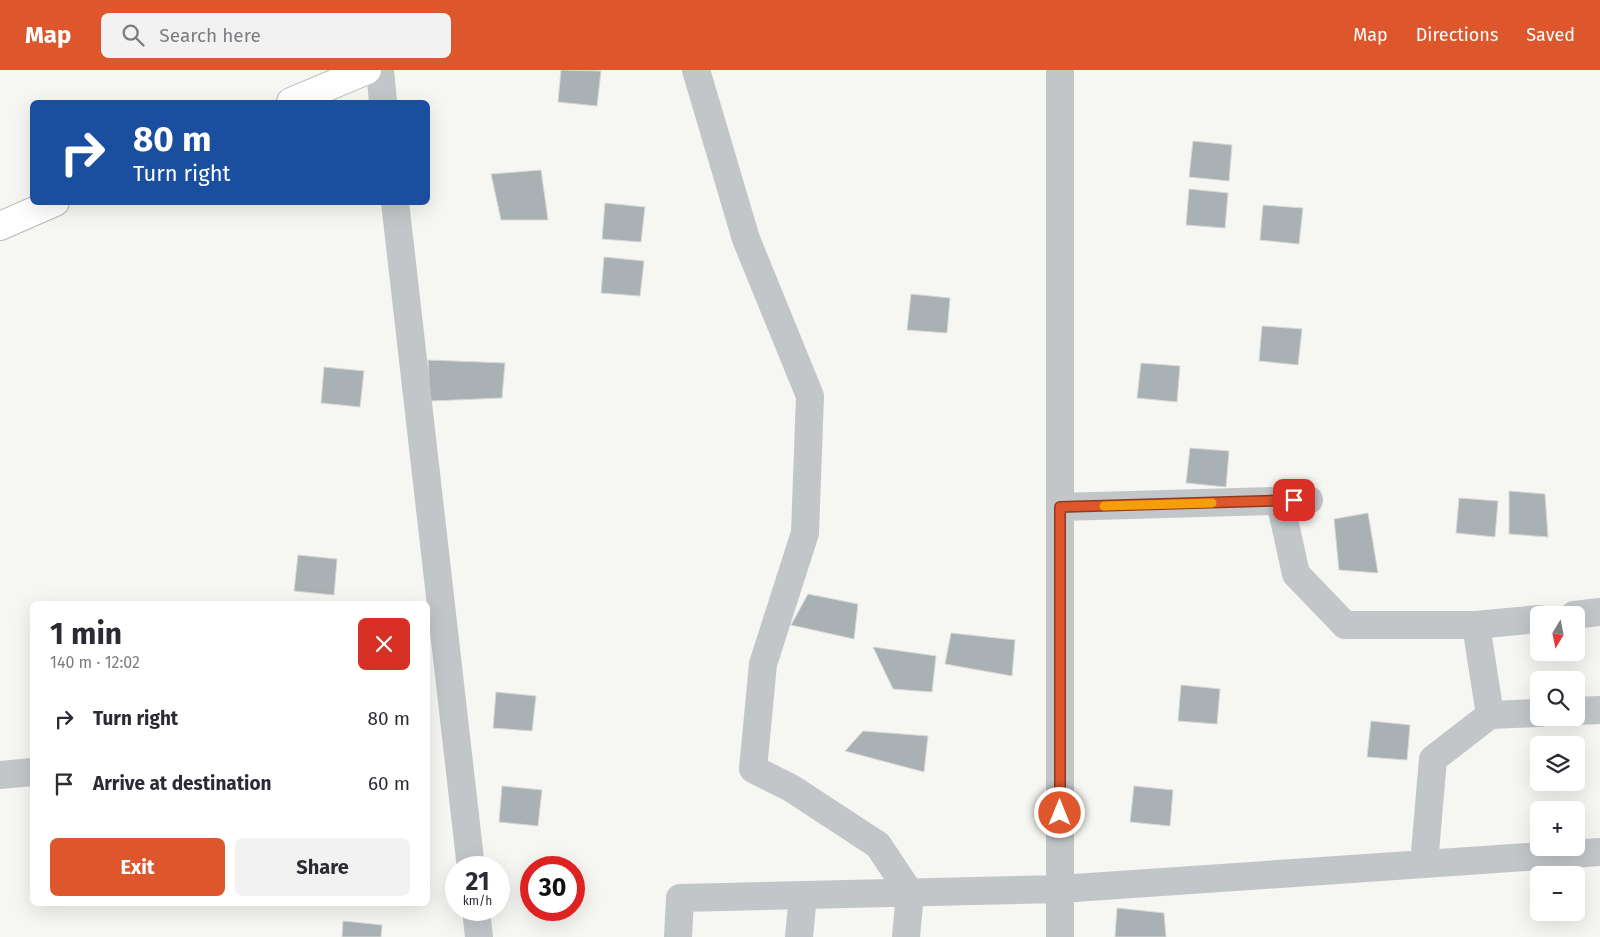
<!DOCTYPE html>
<html lang="en">
<head>
<meta charset="utf-8">
<style>
  body { margin:0; font-family:"Fira Sans",sans-serif; background:#f2f2f3; color:#2b2b33; height:100vh; display:flex; flex-direction:column; font-size:19px; white-space:nowrap }
  * { box-sizing:border-box; margin:0 }
  p { font-size:16px; color:#7c7c81 }
  .icon { flex:none; width:28px; height:28px; fill:none; stroke:currentColor; stroke-width:2; stroke-linecap:round; stroke-linejoin:round }
  .map { position:relative; flex:1; overflow:hidden }
  .drawer { position:absolute; left:30px; top:531px; width:400px; height:305px; display:flex; flex-direction:column; background:#fff; border-radius:8px; box-shadow:0 5px 20px #0002 }
  .drawer>* { flex:none }
  .hud { position:absolute; left:30px; top:30px; width:400px; height:105px; border-radius:8px; box-shadow:0 5px 20px #0002; background:#1a4fa0; color:#fff; overflow:hidden }
  .needle { width:32px; rotate:190deg }
  .buttons { position:absolute; left:1530px; top:536px; display:grid; gap:10px }
  .buttons a { display:grid; place-items:center; width:55px; height:55px; border-radius:8px; background:#fff; box-shadow:0 5px 20px #0002; font-size:25px }
  .speed { position:absolute; left:445px; top:786px; display:flex; gap:10px; font-size:25px; font-weight:700; text-align:center }
  .speed>* { display:grid; place-content:center; width:65px; height:65px; border-radius:50%; background:#fff; box-shadow:0 5px 20px #0002; line-height:1 }
  .speed small { font-size:12px; font-weight:400 }
  .speed .limit { border:8px solid #d22; background:#fff; color:#111 }
  .pin { position:absolute; display:grid; place-items:center; width:42px; height:42px; color:#fff; margin:-21px; border-radius:10px; box-shadow:0 2px 8px #0006 }
  .me { position:absolute; width:55px; margin:-28px; rotate:0deg; stroke-linejoin:round; filter:drop-shadow(0 0 4px #0008) }
  .turn { display:flex; align-items:center; gap:18px; height:105px; padding:0 20px; font-size:22px }
  .turn .icon { width:65px; height:65px; stroke-width:2.5 }
  .turn b { display:block; font-size:35px; line-height:42px }
  .round { display:grid; place-items:center; flex:none; width:52px; height:52px; border-radius:8px; background:#f2f2f3 }
  .headline { display:flex; align-items:center; justify-content:space-between; height:85px; padding:0 20px }
  h1 { font-size:30px; font-weight:700; line-height:38px }
  .cta { display:flex; gap:10px; margin-top:auto; padding:10px 20px }
  .cta a { flex:1; height:58px; border-radius:8px; background:#de572c; color:#fff; font-size:20px; font-weight:700; line-height:58px; text-align:center }
  .cta a+a { background:#f2f2f3; color:#2b2b33 }
  ul { padding:0; list-style:none }
  li { display:flex; align-items:center; gap:15px; height:65px; padding:0 20px }
  li div { flex:1 }
  li b { display:block; font-size:19px }
  li em { font-style:normal }
  header { display:flex; align-items:center; gap:30px; box-sizing:border-box; height:70px; padding:0 25px; background:#de572c; color:#fff }
  header strong { font-size:24px }
  nav { display:flex; gap:28px; margin-inline-start:auto; font-size:18px }
  .search { width:350px; height:45px; background:#f2f2f3; display:flex; align-items:center; gap:12px; box-sizing:border-box; padding:0 18px; border-radius:8px; color:#7c7c81; font-size:19px }
  .map>svg:first-child { display:block }
</style>
</head>
<body>
<header>
<strong>Map</strong>
<div class="search"><svg class="icon" aria-label="search" viewBox="0 0 24 24"><circle cx="10" cy="10" r="6"/><path d="M15 15l6 6"/></svg>Search here</div>
<nav><a>Map</a><a>Directions</a><a>Saved</a></nav>
</header>
<div class="map">
<svg width="1600" height="867" viewBox="0 0 1600 867">
  <rect width="100%" height="100%" fill="#f6f6f3"/>
  <path fill="#a9b1b5" stroke="#d8d8d6" d="M561,0L601,1L597,36L558,32Z
    M1193,71L1232,75L1229,111L1189,107Z
    M541,100L548,150H501L491,104Z
    M1189,119L1228,123L1225,158L1186,155Z
    M605,133L645,137L641,172L602,169Z
    M1263,135L1303,138L1299,174L1260,170Z
    M604,187L644,191L640,226L601,223Z
    M911,224L950,228L947,263L907,260Z
    M1262,256L1302,259L1298,295L1259,291Z
    M428,290L505,293L502,328L430,331Z
    M1141,293L1180,296L1177,332L1137,328Z
    M324,297L364,301L360,337L321,333Z
    M1190,378L1229,381L1226,417L1186,413Z
    M1509,421L1545,424L1548,467L1509,464Z
    M1459,428L1498,431L1495,467L1456,463Z
    M1368,443L1378,503L1339,500L1334,449Z
    M298,485L337,489L334,525L294,521Z
    M808,524L858,534L854,569L791,555Z
    M951,563L1015,570L1012,606L945,594Z
    M873,577L936,586L932,622L893,619Z
    M1181,615L1220,619L1217,654L1178,651Z
    M496,622L536,626L532,661L493,658Z
    M1371,651L1410,655L1407,690L1367,687Z
    M863,661L928,666L924,702L845,681Z
    M502,716L542,720L538,756L499,752Z
    M1134,716L1173,720L1170,756L1130,752Z
    M1117,838L1164,843L1166,867H1115Z
    M343,851L382,855L381,867H342Z"/>
  <g fill="none" stroke-linecap="round" stroke-linejoin="round">
    <g stroke="#b5b9bd" stroke-width="30">
      <path id="primary" d="M291,32L367,0
        M0,156L55,132"/>
    </g>
    <path stroke="#c2c6c9" stroke-width="28" d="M380,0L383,32
      M696,0L746,169L810,326L805,463L763,594L753,699L791,718L878,775L910,823L906,867
      M1060,0V867
      M395,132L471,798
      M1280,431L1296,504L1345,555H1476
      M1060,437L1309,430
      M1574,545L1600,542
      M1576,641L1600,640
      M1490,645L1476,555L1539,549
      M0,705L32,702
      M1424,794L1433,689L1490,645L1539,643
      M476,840L479,867
      M678,867L680,828L1060,819L1600,782
      M799,867L803,825"/>
    <use href="#primary" stroke="#fff" stroke-width="28"/>
  </g>
  <g fill="none" stroke-linecap="round" stroke-linejoin="round">
    <g stroke="#90391d" stroke-width="12">
      <path id="route" d="M1060,743V437L1294,430"/>
    </g>
    <use href="#route" stroke="#de572c" stroke-width="9"/>
    <path stroke="#f59e0b" stroke-width="9" d="M1104,436L1212,433"/>
  </g>
</svg>
<div class="buttons">
<a><svg class="needle" viewBox="-14 -14 28 28"><path d="M0-13l5 13h-10z" fill="#e53935"/><path d="M0 13l5-13h-10z" fill="#7c7c81"/></svg></a>
<a><svg class="icon" aria-label="search" viewBox="0 0 24 24"><circle cx="10" cy="10" r="6"/><path d="M15 15l6 6"/></svg></a>
<a><svg class="icon" aria-label="layers" viewBox="0 0 24 24"><path d="M12 4l9 5-9 5-9-5zM3 14l9 5 9-5"/></svg></a>
<a>+</a>
<a>−</a>
</div>
<div class="speed"><div>21<small>km/h</small></div><div class="limit">30</div></div>
<div class="pin" style="left:1294px;top:430px;background:#d93025"><svg class="icon" aria-label="arrive" viewBox="0 0 24 24"><path d="M6 21V4h12l-3 4 3 4H6"/></svg></div>
<svg class="me" style="left:1060px;top:743px" viewBox="-20 -20 40 40"><circle r="17" fill="#de572c" stroke="#fff" stroke-width="3"/><path d="M0-11L8 9 0 5-8 9z" fill="#fff"/></svg>
<div class="hud">
<div class="turn"><svg class="icon" aria-label="right" viewBox="0 0 24 24"><path d="M7 20v-9h11M14 6l5 5-5 5"/></svg><div><b>80 m</b>Turn right</div></div>
</div>
<section class="drawer">
<div class="headline"><div><h1>1 min</h1><p>140 m · 12:02</p></div><a class="round" style="background:#d93025;color:#fff"><svg class="icon" aria-label="close" viewBox="0 0 24 24"><path d="M6 6l12 12M18 6L6 18"/></svg></a></div>
<ul>
<li><svg class="icon" aria-label="right" viewBox="0 0 24 24"><path d="M7 20v-9h11M14 6l5 5-5 5"/></svg><div><b>Turn right</b></div><em>80 m</em></li>
<li><svg class="icon" aria-label="arrive" viewBox="0 0 24 24"><path d="M6 21V4h12l-3 4 3 4H6"/></svg><div><b>Arrive at destination</b></div><em>60 m</em></li>
</ul>
<div class="cta"><a>Exit</a><a>Share</a></div>
</section>
</div>
</body>
</html>
